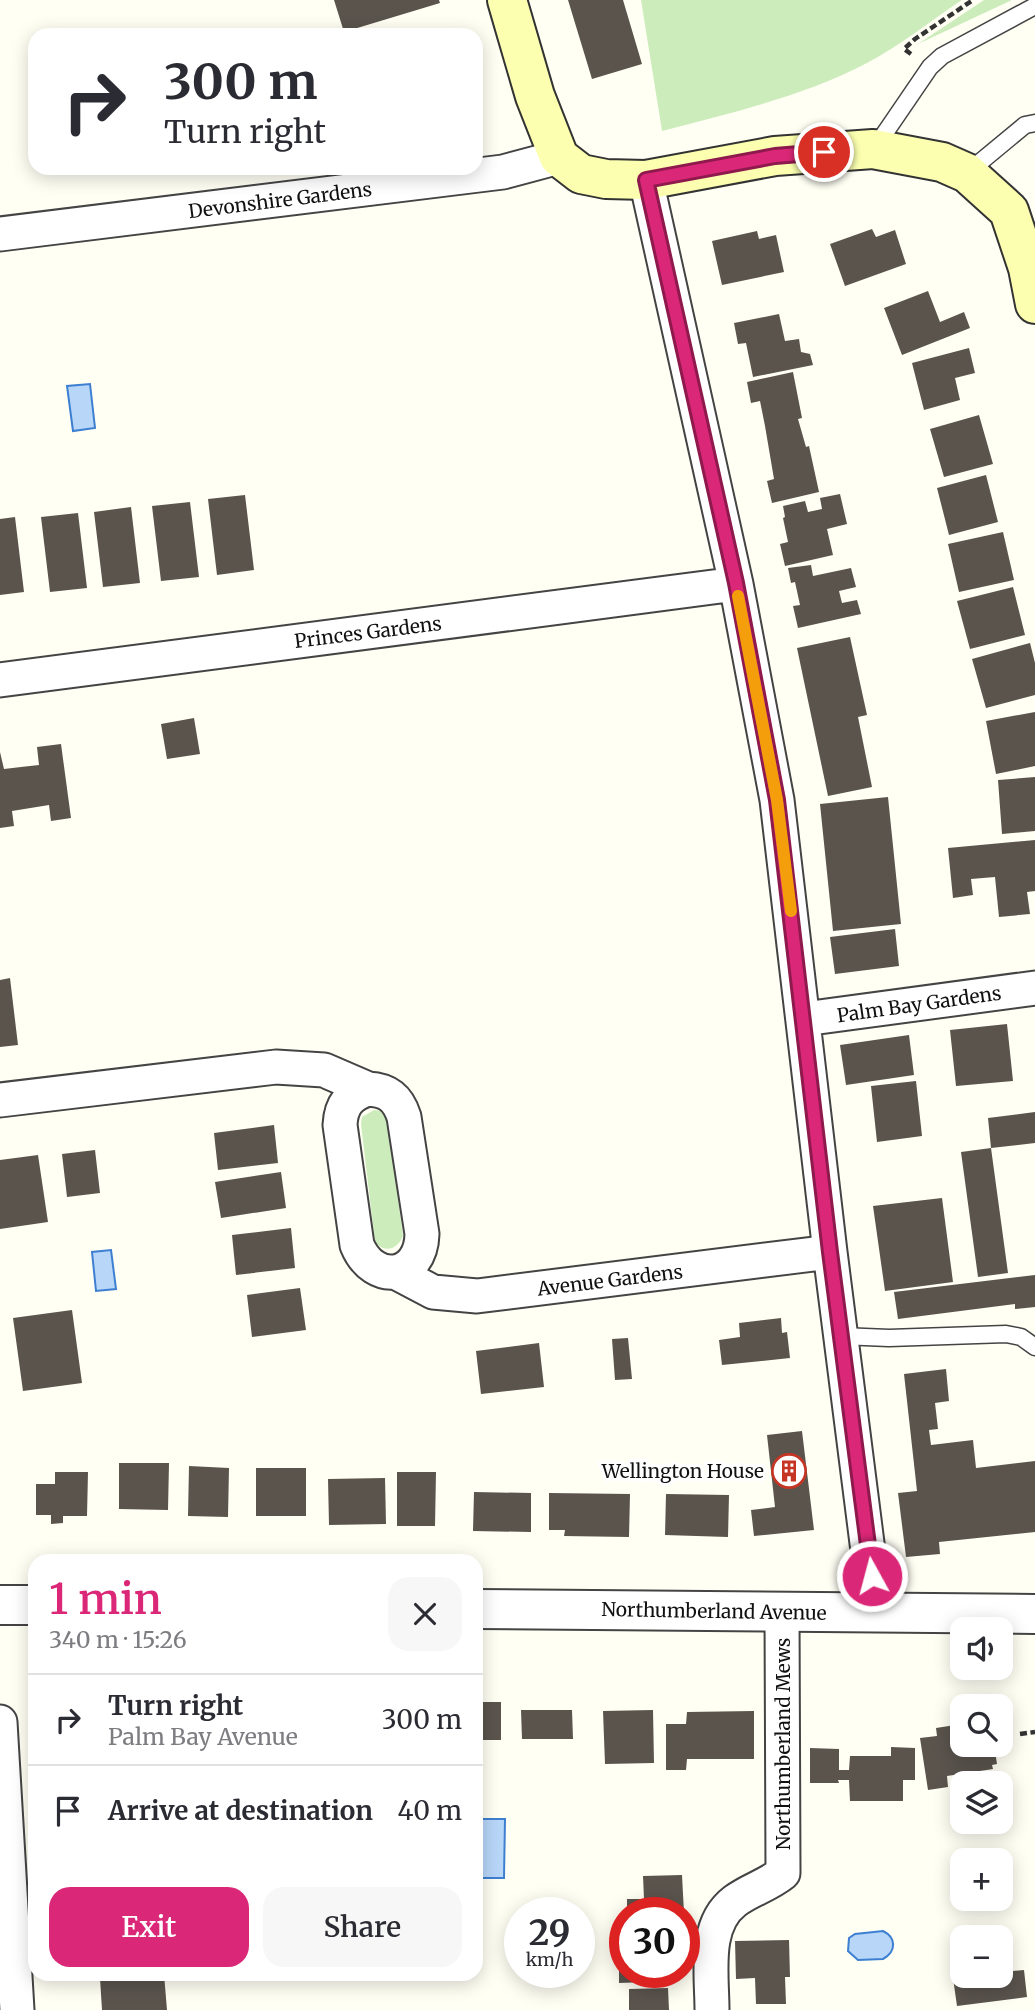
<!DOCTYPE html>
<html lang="en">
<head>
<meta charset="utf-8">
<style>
  body { margin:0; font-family:Merriweather,serif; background:#f7f7f7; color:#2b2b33; height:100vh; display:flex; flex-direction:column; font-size:26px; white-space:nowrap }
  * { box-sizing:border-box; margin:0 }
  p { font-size:23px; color:#7c7c81 }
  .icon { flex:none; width:38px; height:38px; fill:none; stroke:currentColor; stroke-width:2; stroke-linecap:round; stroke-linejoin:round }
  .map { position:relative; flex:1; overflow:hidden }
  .sheet { position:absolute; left:28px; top:1554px; width:455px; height:427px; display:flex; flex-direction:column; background:#fff; border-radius:21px; box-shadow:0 4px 18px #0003 }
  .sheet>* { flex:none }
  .hud { position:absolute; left:28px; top:28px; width:455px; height:147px; border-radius:21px; box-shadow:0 4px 18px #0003; background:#fff; color:#2b2b33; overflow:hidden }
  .buttons { position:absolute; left:950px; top:1617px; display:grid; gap:14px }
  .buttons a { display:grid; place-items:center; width:63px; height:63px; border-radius:14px; background:#fff; box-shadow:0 4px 18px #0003; font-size:35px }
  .speed { position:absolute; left:504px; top:1897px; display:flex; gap:14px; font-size:35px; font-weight:700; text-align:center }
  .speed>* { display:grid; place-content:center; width:91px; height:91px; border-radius:50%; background:#fff; box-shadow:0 4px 18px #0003; line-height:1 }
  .speed small { font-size:18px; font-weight:400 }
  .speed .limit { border:10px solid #d22; background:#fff; color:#111 }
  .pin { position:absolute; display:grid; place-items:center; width:60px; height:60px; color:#fff; margin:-30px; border:4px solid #fff; border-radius:50%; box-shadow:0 2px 7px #0007 }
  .me { position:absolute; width:77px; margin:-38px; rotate:353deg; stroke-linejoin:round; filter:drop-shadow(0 0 5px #0008) }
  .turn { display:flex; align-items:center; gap:24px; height:147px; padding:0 21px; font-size:32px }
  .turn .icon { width:91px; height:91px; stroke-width:2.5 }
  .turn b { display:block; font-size:49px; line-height:60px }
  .round { display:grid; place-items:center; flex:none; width:74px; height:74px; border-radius:21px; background:#f7f7f7 }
  .summary { display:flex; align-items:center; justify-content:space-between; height:119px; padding:0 21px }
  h1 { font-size:42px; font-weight:600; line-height:52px; color:#db2777 }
  .button { display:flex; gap:14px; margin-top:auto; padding:14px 21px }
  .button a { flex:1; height:80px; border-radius:21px; background:#db2777; color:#fff; font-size:28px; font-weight:600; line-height:80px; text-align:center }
  .button a+a { background:#f7f7f7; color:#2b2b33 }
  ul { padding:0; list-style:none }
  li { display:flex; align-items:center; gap:21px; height:91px; padding:0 21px; border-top:2px solid #e1e1e2 }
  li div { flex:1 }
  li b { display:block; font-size:26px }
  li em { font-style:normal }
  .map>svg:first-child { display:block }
</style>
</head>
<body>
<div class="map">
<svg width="1035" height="2010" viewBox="0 0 1035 2010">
  <rect width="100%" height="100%" fill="#fffff4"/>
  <path fill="#cdecbc" d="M641,0H962C930,21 901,45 867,63C804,96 731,113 662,131Z
    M984,0H1012L918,44Z
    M374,1110L381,1111L388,1122L403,1236C398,1249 385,1254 375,1242L361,1124L362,1117Z"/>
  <path fill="#b8d6f8" stroke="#3d7fd1" stroke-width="2" d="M90,384L95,428L73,431L67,386Z
    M111,1250L116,1289L96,1291L92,1252Z
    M476,1819H505L504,1878H476Z
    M883,1931C897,1938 896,1952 883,1959L858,1960L848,1951L849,1938L855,1934Z"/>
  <path fill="#5a544d" d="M334,0H439L440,3L344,32Z
    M568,0H623L642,64L592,79Z
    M872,229L876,237L895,230L906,264L845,286L830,244Z
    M757,231L759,239L776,235L784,272L722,285L712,241Z
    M928,291L940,322L964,312L970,328L902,355L884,308Z
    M779,314L785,341L799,339L801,352L810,354L813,365L753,377L746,343L738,344L734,323Z
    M969,348L975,373L955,378L960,400L924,410L912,363Z
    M793,372L802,418L798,419L806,447L809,446L819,492L772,503L767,481L774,479L765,426L760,401L751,403L747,382Z
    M979,415L993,464L944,477L930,429Z
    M986,475L998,522L949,535L937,488Z
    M840,494L847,524L827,529L833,555L785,566L780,544L788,542L783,518L785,517L783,506L805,501L808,512L822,509L820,498Z
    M245,495L254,570L217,575L208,499Z
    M190,502L199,577L161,581L152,506Z
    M131,507L140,583L103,587L94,512Z
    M78,513L87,588L50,592L41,517Z
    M15,517L24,592L0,595V519Z
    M1003,532L1014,580L959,592L948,544Z
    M811,565L813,576L851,568L856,587L839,591L842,603L857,600L861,614L798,628L793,606L800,605L795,582L791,583L788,568Z
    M1013,587L1025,635L970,649L957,601Z
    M850,637L867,715L858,717L872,787L828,796L797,648Z
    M1030,643L1035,663V695L986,708L972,659Z
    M1035,712V766L996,774L986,721Z
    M194,718L200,754L167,759L161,724Z
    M61,744L71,818L51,821L49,805L12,811L14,826L0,828V752L4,769L21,767L39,765L37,747Z
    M1035,777V831L1002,834L998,780Z
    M888,797L901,924L833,931L820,804Z
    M1035,840V891L1027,892L1030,914L999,917L995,877L971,879L973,895L953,898L948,848Z
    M895,929L899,966L835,974L830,937Z
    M10,978L18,1045L0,1047V980Z
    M1007,1024L1013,1081L956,1086L950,1030Z
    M909,1035L914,1075L846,1085L840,1045Z
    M916,1081L922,1136L877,1142L871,1086Z
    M1035,1112V1143L991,1148L1008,1273L978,1277L961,1152L991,1148L988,1118Z
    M274,1125L278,1163L218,1170L214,1133Z
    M95,1150L100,1193L67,1197L62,1154Z
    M38,1155L48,1222L0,1229V1160Z
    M281,1172L286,1208L221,1218L215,1182Z
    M942,1198L953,1282L885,1291L873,1206Z
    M291,1228L295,1268L236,1275L232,1235Z
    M1035,1275V1307L1015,1309V1304L898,1319L894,1292Z
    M300,1288L306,1330L252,1337L247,1295Z
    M72,1310L82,1383L23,1391L13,1318Z
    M781,1318L782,1333L787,1332L790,1358L722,1365L719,1340L740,1337L739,1323Z
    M628,1338L632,1379L615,1380L612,1339Z
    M539,1343L544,1387L481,1394L476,1351Z
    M946,1369L949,1401L935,1403L938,1429L929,1430L931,1445L973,1440L976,1468L1035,1461V1532L939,1542L940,1554L906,1557L898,1493L917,1491L904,1374Z
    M802,1431L814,1530L754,1536L751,1510L775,1507L767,1435Z
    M119,1463H169L168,1510L119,1509Z
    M189,1466L229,1468L228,1517L188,1516Z
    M256,1468H306V1516H256Z
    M55,1472H88L87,1516H63V1523L51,1524V1515H36V1484H55Z
    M397,1472H436L435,1526H397Z
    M385,1478L386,1524L329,1525L328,1479Z
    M474,1492L531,1493V1532L473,1531Z
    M549,1493L630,1494L629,1537L564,1536L565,1530H549Z
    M666,1494L729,1495L728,1537L665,1535Z
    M987,1698L988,1706H965V1701Z
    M476,1702H501V1740H476Z
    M521,1710H572L573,1739H522Z
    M653,1710L654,1763L605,1764L603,1711Z
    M754,1711V1759H687L686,1770H666V1724H686L687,1712Z
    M962,1724V1745H994L997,1764L992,1765L993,1769L947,1776L948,1787L928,1790L920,1738L937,1736L936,1728Z
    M891,1747L915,1748V1780H903V1801H850L849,1780H838L839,1783H810V1748L839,1749V1770H849L850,1756H891Z
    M682,1875L684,1913H627V1899H644L643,1876Z
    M789,1940L790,1977H785L786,2004H756L755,1978L736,1979L735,1941Z
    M619,1957H625V1972H676V1981L619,1983Z
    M1024,1970L1027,1997L957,2006L953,1978L1001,1976V1972Z
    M164,1974L167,2010H102L100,1978Z
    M668,1988L669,2010H629V1989Z"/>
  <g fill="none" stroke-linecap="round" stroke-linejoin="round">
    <g stroke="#444" stroke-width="19">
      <path id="service" d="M874,149L930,67L942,56L1035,6
        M967,173L1025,125L1035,123
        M841,1336L889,1338L1006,1334L1021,1337L1035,1347"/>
    </g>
    <g stroke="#444" stroke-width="37">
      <path id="minor" d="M646,180L736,584L777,800L830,1252L876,1614
        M0,234L503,172L559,157
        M0,680L736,584
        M804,1019L1035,988
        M368,1089C388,1090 398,1098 404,1117L422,1234C421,1279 374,1286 357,1245L340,1125C341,1105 349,1095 368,1089Z
        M0,1100L276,1067L324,1070L368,1089
        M395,1272L433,1292L477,1296L830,1252
        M0,1722L17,2010
        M712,2010C712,1974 703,1925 735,1901C750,1890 768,1885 783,1873L782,1611"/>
    </g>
    <g stroke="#444" stroke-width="42">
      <path id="tertiary" d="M0,1605H35
        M476,1609L1035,1614"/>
    </g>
    <g stroke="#333" stroke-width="42">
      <path id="secondary" d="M507,0L535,96L559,157L581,174L606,179L646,180L775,156L873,149L942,162L967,173L1009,211L1028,268L1035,304"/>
    </g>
    <path stroke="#333" stroke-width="4.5" stroke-dasharray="7 3.5" stroke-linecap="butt" d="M911,54L904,49L915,39L973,0
      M1020,1734L1035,1732"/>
    <use href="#service" stroke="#fff" stroke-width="16"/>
    <use href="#minor" stroke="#fff" stroke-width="33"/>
    <use href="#tertiary" stroke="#fff" stroke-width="38"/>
    <use href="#secondary" stroke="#fbffaf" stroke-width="38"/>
  </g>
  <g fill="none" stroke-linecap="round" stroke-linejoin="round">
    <g stroke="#8e194d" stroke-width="18">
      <path id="route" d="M824,152L775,156L646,180L736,583L777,800L830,1252L872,1576"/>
    </g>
    <use href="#route" stroke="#db2777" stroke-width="12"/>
    <path stroke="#f59e0b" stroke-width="12" d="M738,596L777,800L791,911"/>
  </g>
  <defs>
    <g id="building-ring" transform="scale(1.75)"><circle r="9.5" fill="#fff" stroke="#c63524" stroke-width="1.5"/><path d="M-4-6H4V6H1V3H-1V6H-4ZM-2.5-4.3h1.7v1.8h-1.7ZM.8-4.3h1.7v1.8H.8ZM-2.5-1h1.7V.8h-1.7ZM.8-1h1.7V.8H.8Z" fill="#c63524"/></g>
  </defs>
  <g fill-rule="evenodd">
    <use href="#building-ring" x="789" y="1471"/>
  </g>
  <g text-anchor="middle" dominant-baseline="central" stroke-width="7" stroke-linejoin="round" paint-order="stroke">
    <g font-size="19" fill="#111" stroke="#fff">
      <text transform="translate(280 200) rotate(-7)">Devonshire Gardens</text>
      <text transform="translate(368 632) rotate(-7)">Princes Gardens</text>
      <text transform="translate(919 1004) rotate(-8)">Palm Bay Gardens</text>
      <text transform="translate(610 1280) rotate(-7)">Avenue Gardens</text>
      <text transform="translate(714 1611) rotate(1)">Northumberland Avenue</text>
      <text transform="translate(783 1744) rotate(-90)">Northumberland Mews</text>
    </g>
    <g font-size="19" fill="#111" stroke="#fff" text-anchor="end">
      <text x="764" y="1471">Wellington House</text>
    </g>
  </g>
</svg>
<div class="buttons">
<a><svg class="icon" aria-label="sound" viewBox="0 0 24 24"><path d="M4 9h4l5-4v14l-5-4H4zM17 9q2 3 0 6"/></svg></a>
<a><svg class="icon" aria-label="search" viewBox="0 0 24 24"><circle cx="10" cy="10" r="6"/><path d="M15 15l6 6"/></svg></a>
<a><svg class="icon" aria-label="layers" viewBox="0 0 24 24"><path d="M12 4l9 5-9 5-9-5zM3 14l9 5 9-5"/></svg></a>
<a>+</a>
<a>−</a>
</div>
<div class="speed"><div>29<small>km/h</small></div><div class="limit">30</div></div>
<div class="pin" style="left:824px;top:152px;background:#d93025"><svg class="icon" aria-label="arrive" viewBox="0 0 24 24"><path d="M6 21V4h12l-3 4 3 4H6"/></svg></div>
<svg class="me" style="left:872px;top:1576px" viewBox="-20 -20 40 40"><circle r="17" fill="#db2777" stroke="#fff" stroke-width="3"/><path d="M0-11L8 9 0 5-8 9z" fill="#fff"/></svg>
<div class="hud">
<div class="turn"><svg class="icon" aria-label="right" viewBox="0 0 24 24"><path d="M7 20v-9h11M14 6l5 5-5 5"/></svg><div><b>300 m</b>Turn right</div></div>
</div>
<section class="sheet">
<div class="summary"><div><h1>1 min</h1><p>340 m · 15:26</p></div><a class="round"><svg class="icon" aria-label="close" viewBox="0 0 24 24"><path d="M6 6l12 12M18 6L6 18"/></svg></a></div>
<ul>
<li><svg class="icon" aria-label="right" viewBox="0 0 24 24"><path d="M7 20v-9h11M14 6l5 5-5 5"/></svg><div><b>Turn right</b><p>Palm Bay Avenue</p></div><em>300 m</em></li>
<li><svg class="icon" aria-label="arrive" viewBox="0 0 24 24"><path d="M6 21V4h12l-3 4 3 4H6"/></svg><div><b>Arrive at destination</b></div><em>40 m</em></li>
</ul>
<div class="button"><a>Exit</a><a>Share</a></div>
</section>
</div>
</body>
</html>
